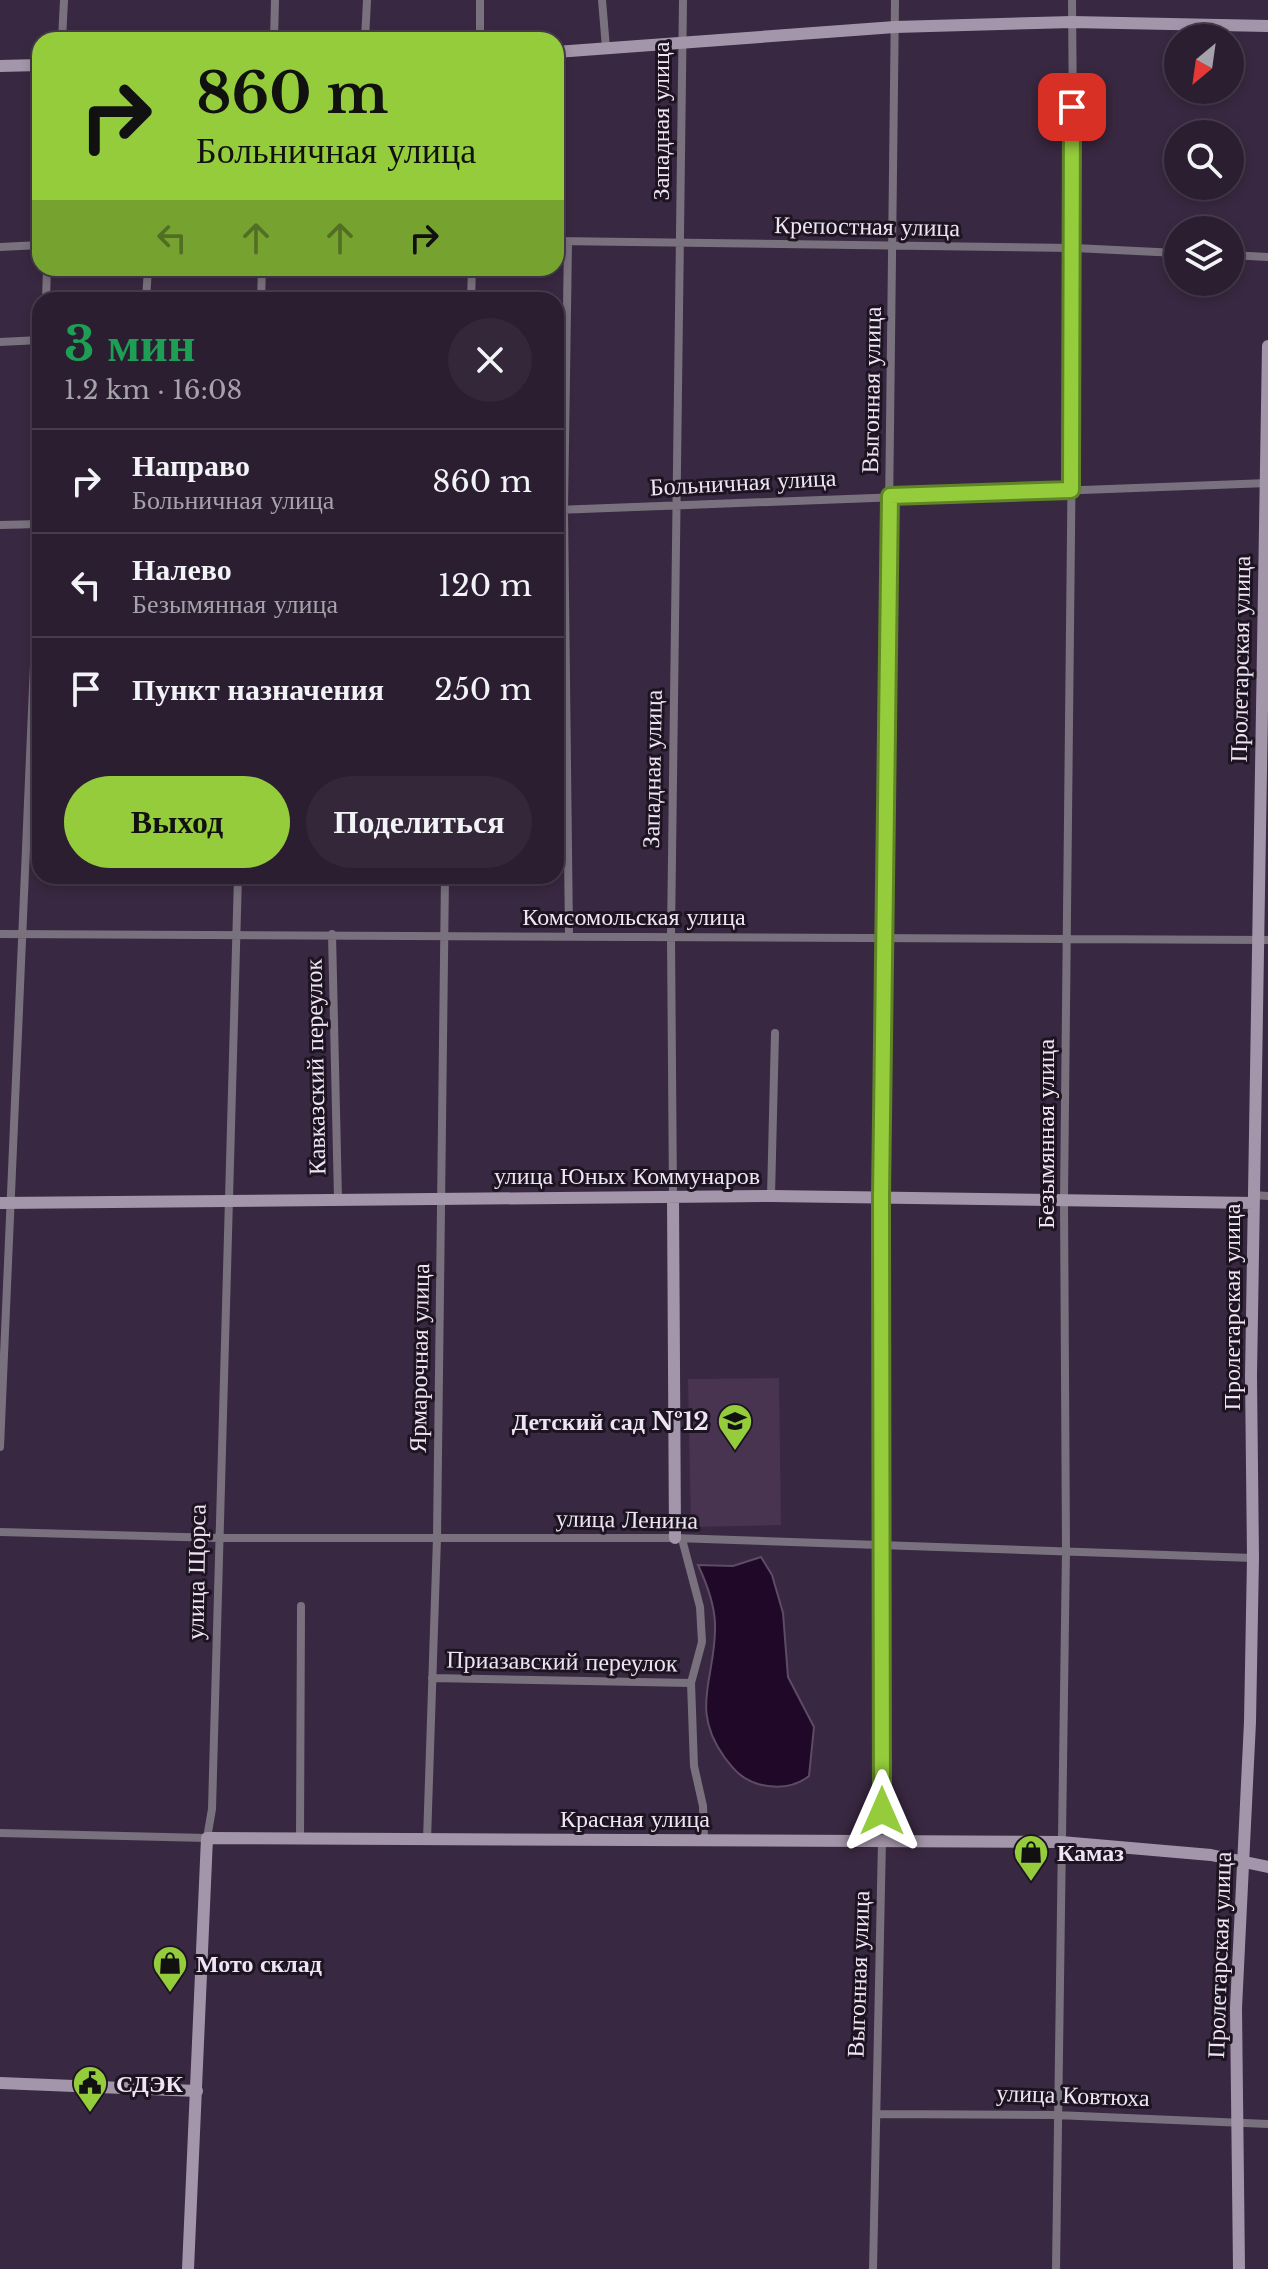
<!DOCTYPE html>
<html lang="ru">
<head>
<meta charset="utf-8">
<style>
  body { margin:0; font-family:"Libre Baskerville",serif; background:#332739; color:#f1f3f6; height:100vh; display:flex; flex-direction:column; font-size:30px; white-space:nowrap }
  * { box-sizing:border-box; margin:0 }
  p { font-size:26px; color:#a6a2ab }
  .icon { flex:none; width:44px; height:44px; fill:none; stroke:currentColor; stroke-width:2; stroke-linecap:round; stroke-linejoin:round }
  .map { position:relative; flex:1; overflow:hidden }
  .drawer { position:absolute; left:32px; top:292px; width:532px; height:592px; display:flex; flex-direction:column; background:#2b1e31; border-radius:24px; box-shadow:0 4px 12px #0003,0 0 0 2px #473c4d }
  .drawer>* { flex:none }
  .banner { position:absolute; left:32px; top:32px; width:532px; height:244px; border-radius:24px; box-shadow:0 4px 12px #0003,0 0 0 2px #473c4d; background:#94cc3c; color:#111; overflow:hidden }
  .needle { width:52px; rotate:209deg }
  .controls { position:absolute; left:1164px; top:24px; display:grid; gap:16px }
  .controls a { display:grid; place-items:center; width:80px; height:80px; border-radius:50%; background:#2b1e31; box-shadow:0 4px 12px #0003,0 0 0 2px #473c4d; font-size:40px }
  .pin { position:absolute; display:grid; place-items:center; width:68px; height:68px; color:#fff; margin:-34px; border-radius:16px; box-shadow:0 4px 12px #0006 }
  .me { position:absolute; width:88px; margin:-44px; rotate:0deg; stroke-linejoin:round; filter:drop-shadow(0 0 6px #0008) }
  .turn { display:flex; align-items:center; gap:28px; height:168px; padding:0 32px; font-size:36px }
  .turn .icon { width:104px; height:104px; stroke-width:2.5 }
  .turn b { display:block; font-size:56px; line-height:68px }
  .lanes { display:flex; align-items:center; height:76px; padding:0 32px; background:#0003; justify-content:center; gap:40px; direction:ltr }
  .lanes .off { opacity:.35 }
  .round { display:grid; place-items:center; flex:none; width:84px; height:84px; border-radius:42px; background:#332739 }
  .overview { display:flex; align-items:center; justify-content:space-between; height:136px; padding:0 32px }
  h1 { font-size:48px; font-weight:800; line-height:60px; color:#1e9e55 }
  .action { display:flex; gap:16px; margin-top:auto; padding:16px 32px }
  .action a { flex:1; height:92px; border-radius:48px; background:#94cc3c; color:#111; font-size:32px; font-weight:800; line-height:92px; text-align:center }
  .action a+a { background:#332739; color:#f1f3f6 }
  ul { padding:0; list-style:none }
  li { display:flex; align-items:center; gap:24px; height:104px; padding:0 32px; border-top:2px solid #473c4d }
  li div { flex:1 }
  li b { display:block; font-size:30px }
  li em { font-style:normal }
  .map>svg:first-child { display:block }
</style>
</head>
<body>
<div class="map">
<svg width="1268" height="2269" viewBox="0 0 1268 2269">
  <rect width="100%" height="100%" fill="#392841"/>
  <path fill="#483351" d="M779,1378L781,1525L691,1527L688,1379Z"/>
  <path fill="#200928" stroke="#5e4b65" stroke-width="2" d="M761,1557L772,1575L783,1613L788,1677L814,1727L809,1776C794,1788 777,1789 758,1784C742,1779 735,1771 725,1758C688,1708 717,1677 715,1623C714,1602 707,1584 698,1565L733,1566Z"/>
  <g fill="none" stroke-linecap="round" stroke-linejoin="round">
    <path stroke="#7a717e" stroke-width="8" d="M602,0L606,48
      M62,40L64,0
      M274,40L275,0
      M365,40L367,0
      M480,40V0
      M556,241L1074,248L1178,253
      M568,242L564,509L569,935
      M0,247L40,245
      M1230,255L1268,257
      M46,300L47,268
      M146,300L148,268
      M261,300L262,268
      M471,300L472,268
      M0,342L40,340
      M556,510L1268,483
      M0,525L40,524
      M0,934L1268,940
      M332,934L338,1199
      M1254,1195L1268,1196
      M771,1196L775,1033
      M673,1197L671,935L683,0
      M0,1447L40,526
      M0,1532L219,1538H675L1253,1558
      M682,1539L700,1607L702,1642L691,1683L694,1766L703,1806L704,1840
      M432,1678L691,1683
      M0,1833L207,1838L212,1809L238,876
      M300,1839L301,1606
      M427,1840L437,1538L445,876
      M877,2114L1056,2115L1268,2124
      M873,2269L882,1840L881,1196L895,0
      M1056,2269L1066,1550L1064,1199L1074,248L1072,0"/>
    <path stroke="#a496aa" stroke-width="12" d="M556,52L895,27L1072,22L1268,26
      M0,66L40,65
      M673,1197L675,1538
      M0,1203L771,1196L1254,1203
      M0,2083L197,2091
      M188,2269L207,1838L1061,1842L1211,1855L1268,1867
      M1239,2269L1236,2008L1250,1722L1253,1558L1251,1376L1268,346"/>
  </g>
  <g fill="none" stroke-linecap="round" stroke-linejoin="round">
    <g stroke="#608527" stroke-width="20">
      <path id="route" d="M882,1811L881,1196L890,496L1071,490L1072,107"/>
    </g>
    <use href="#route" stroke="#94cc3c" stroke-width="14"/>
  </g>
  <defs>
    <g id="school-pin" transform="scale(1.8)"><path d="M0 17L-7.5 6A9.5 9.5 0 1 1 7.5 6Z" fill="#94cc3c" stroke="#1c1420"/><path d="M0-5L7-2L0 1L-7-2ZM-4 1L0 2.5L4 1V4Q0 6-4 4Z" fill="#111"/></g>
    <g id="shop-pin" transform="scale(1.8)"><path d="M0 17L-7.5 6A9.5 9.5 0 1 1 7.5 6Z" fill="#94cc3c" stroke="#1c1420"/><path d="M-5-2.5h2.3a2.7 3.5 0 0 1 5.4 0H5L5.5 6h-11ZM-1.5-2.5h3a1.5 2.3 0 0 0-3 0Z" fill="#111"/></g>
    <g id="civic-pin" transform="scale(1.8)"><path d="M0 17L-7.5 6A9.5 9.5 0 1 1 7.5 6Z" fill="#94cc3c" stroke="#1c1420"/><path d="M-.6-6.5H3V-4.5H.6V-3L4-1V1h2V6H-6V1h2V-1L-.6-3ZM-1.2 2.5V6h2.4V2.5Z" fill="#111"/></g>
  </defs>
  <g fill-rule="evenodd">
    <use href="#school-pin" x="735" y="1421"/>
    <use href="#shop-pin" x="1031" y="1852"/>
    <use href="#shop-pin" x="170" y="1963"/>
    <use href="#civic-pin" x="90" y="2083"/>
  </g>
  <g text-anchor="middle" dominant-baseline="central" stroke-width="6" stroke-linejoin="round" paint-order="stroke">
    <g font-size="24" fill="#efe4f4" stroke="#1c1420">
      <text transform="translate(660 121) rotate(-90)">Западная улица</text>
      <text transform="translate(867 226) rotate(1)">Крепостная улица</text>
      <text transform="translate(871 390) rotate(-89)">Выгонная улица</text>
      <text transform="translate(743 482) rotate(-3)">Больничная улица</text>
      <text transform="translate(1240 659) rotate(-89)">Пролетарская улица</text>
      <text transform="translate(652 769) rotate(-89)">Западная улица</text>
      <text x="634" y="916">Комсомольская улица</text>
      <text transform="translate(315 1067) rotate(-91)">Кавказский переулок</text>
      <text transform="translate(1045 1134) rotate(-90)">Безымянная улица</text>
      <text x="627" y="1175">улица Юных Коммунаров</text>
      <text transform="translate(1231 1307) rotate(-90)">Пролетарская улица</text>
      <text transform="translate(419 1358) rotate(-89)">Ярмарочная улица</text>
      <text transform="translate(627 1519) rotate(1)">улица Ленина</text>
      <text transform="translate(196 1572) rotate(-89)">улица Щорса</text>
      <text transform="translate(562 1661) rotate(1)">Приазавский переулок</text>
      <text x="635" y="1818">Красная улица</text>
      <text transform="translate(1219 1955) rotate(-88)">Пролетарская улица</text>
      <text transform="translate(858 1974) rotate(-88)">Выгонная улица</text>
      <text transform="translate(1073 2095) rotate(2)">улица Ковтюха</text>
    </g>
    <g font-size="24" font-weight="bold" fill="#efe4f4" stroke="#1c1420" text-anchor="start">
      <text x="709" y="1421" text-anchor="end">Детский сад №12</text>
      <text x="1057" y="1852">Камаз</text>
      <text x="196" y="1963">Мото склад</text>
      <text x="116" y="2083">СДЭК</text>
    </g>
  </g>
</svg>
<div class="controls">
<a><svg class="needle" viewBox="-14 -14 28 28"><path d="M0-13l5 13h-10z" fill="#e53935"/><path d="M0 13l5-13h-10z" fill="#a6a2ab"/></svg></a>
<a><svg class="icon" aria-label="search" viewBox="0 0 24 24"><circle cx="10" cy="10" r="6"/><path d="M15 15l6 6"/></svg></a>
<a><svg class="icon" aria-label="layers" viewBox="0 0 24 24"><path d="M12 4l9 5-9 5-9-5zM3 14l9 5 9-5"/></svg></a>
</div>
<div class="pin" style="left:1072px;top:107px;background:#d93025"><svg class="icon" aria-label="arrive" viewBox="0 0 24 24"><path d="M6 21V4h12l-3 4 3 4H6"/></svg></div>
<svg class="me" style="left:882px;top:1811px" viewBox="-20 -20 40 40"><path d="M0-17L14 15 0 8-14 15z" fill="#94cc3c" stroke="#fff" stroke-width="4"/></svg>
<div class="banner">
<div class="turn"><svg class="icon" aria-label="right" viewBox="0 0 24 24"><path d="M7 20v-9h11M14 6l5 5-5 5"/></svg><div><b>860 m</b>Больничная улица</div></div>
<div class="lanes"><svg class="icon off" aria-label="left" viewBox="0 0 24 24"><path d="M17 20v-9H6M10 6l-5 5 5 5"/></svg><svg class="icon off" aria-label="ahead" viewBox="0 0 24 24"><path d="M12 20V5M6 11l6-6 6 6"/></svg><svg class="icon off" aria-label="ahead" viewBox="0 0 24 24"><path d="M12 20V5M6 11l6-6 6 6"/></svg><svg class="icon" aria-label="right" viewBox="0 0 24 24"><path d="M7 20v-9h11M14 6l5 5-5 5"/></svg></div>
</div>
<section class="drawer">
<div class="overview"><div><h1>3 мин</h1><p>1.2 km · 16:08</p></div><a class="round"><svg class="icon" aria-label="close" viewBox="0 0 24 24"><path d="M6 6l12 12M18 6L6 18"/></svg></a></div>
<ul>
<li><svg class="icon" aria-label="right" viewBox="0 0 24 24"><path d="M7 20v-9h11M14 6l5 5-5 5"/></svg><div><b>Направо</b><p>Больничная улица</p></div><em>860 m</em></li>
<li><svg class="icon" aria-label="left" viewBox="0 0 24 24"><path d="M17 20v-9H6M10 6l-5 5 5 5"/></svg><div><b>Налево</b><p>Безымянная улица</p></div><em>120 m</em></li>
<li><svg class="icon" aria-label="arrive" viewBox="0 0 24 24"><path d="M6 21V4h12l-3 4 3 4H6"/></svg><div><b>Пункт назначения</b></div><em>250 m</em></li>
</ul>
<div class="action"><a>Выход</a><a>Поделиться</a></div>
</section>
</div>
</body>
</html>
